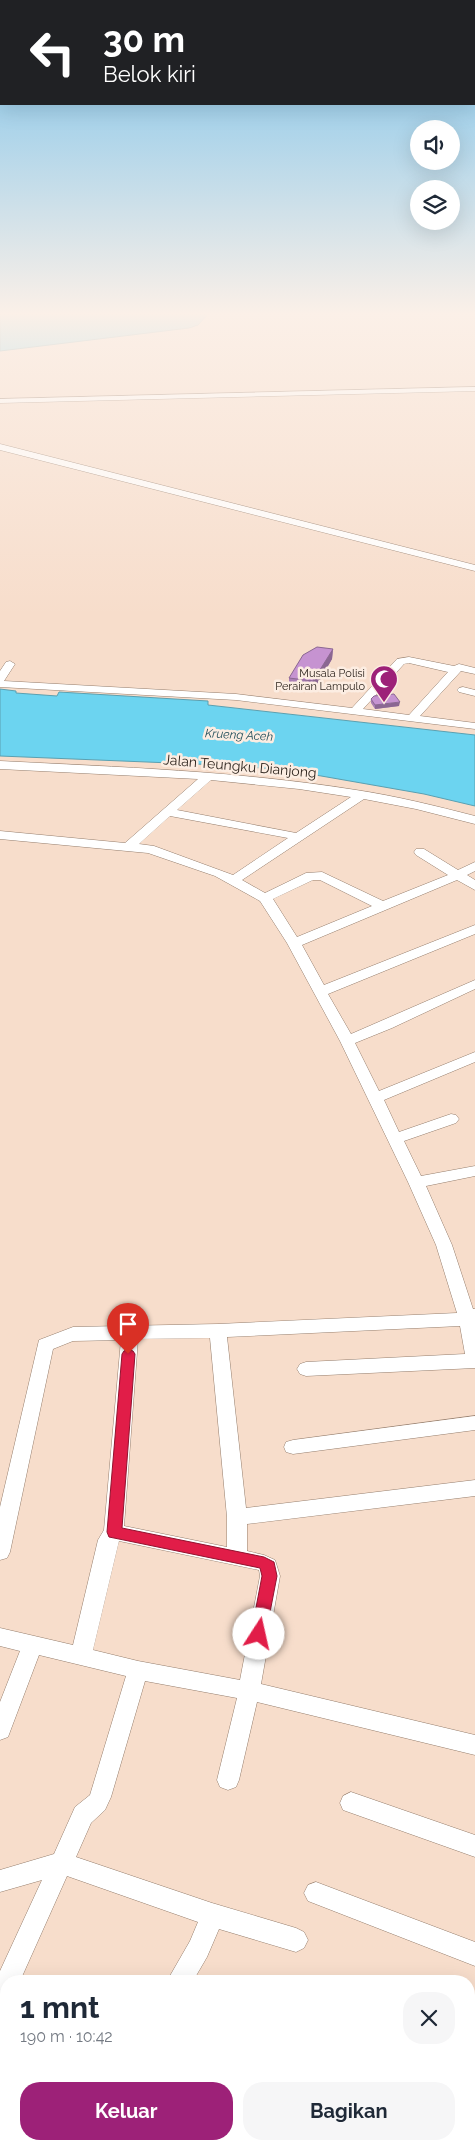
<!DOCTYPE html>
<html lang="id">
<head>
<meta charset="utf-8">
<style>
  body { margin:0; font-family:Raleway,sans-serif; background:#f6f6f7; color:#1f2937; height:100vh; display:flex; flex-direction:column; font-size:19px; white-space:nowrap }
  * { box-sizing:border-box; margin:0 }
  p { font-size:16px; color:#747a83 }
  .icon { flex:none; width:28px; height:28px; fill:none; stroke:currentColor; stroke-width:2; stroke-linecap:round; stroke-linejoin:round }
  .map { position:relative; flex:1; overflow:hidden }
  .drawer { position:absolute; left:0px; top:1975px; width:475px; height:175px; display:flex; flex-direction:column; background:#fff; border-radius:20px 20px 0 0; box-shadow:0 5px 20px #0002 }
  .drawer>* { flex:none }
  .guide { position:absolute; left:0px; top:0px; width:475px; height:105px; box-shadow:0 5px 20px #0002; background:#202124; color:#fff; overflow:hidden }
  .buttons { position:absolute; left:410px; top:120px; display:grid; gap:10px }
  .buttons a { display:grid; place-items:center; width:50px; height:50px; border-radius:50%; background:#fff; box-shadow:0 5px 20px #0002; font-size:25px }
  .pin { position:absolute; display:grid; place-items:center; width:42px; height:42px; color:#fff; margin:-51px -21px; border-radius:50% 50% 50% 0; rotate:-45deg; box-shadow:0 0 5px #0007 }
  .pin .icon { rotate:45deg }
  .me { position:absolute; width:55px; margin:-28px; rotate:10deg; stroke-linejoin:round; filter:drop-shadow(0 0 4px #0008) }
  .turn { display:flex; align-items:center; gap:18px; height:105px; padding:0 20px; font-size:22px }
  .turn .icon { width:65px; height:65px; stroke-width:2.5 }
  .turn b { display:block; font-size:35px; line-height:42px }
  .round { display:grid; place-items:center; flex:none; width:52px; height:52px; border-radius:20px; background:#f6f6f7 }
  .summary { display:flex; align-items:center; justify-content:space-between; height:85px; padding:0 20px }
  h1 { font-size:30px; font-weight:700; line-height:38px }
  .action { display:flex; gap:10px; margin-top:auto; padding:10px 20px }
  .action a { flex:1; height:58px; border-radius:20px; background:#9d2178; color:#fff; font-size:20px; font-weight:700; line-height:58px; text-align:center }
  .action a+a { background:#f6f6f7; color:#1f2937 }
  .map>svg:first-child { display:block }
</style>
</head>
<body>
<div class="map">
<svg width="475" height="2150" viewBox="0 0 475 2150">
  <rect width="100%" height="100%" fill="#f7ddcb"/>
  <path fill="#6cd4f0" stroke="#5aa0b1" d="M0,314H208L198,325L189,328L0,351Z
    M0,689L16,691V693L57,696L59,692L208,701V705L475,735V806L424,794L287,770L220,765L0,756Z"/>
  <g fill="none" stroke-linecap="round" stroke-linejoin="round">
    <g stroke="#957e6d" stroke-width="1">
      <path id="minor" d="M475,387V391L0,403V399Z
        M0,444L475,565V571L0,450Z
        M409,657L454,666L459,664L475,668V674L461,671L420,716L475,723V729L236,700L0,687V671L6,662L10,661L15,664L4,681L236,694L352,708L397,659ZM409,663L448,672L409,715L363,709L404,664Z
        M463,687L475,690V696L459,692L457,690L459,688Z
        M0,761C119,767 238,771 356,790C396,796 436,806 475,816V824L416,809L364,799L242,880L265,893L306,873L322,872L383,901L448,875L416,855L414,852L416,849H424L458,870L475,862V871L467,875L475,880V890L457,880L302,945L324,985L475,925V934L328,994L351,1034L475,980V989L392,1028L355,1043L379,1091L475,1052V1062L384,1100L399,1132L451,1114L456,1115L459,1119L456,1123L404,1141L421,1176L475,1166V1176L426,1186L452,1245L473,1309H475V1368L306,1376L300,1374L297,1369L300,1364L306,1362L465,1354L460,1326L227,1337L246,1508L475,1480V1496L247,1524V1551L264,1555L275,1560L280,1576L261,1684L475,1735V1755L257,1702L239,1780L236,1787L228,1790L220,1787L217,1780L237,1698L145,1681L111,1797L105,1810L91,1823L76,1857L212,1903L296,1928L304,1932L308,1940L304,1948L296,1952L219,1929L207,1957L193,1981H167L190,1941L198,1922L67,1876L20,1981H6V2009L0,2011V1971L42,1880L0,1892V1870L54,1854L75,1807L90,1795L126,1676L39,1655L8,1737L0,1740V1702L20,1651L0,1646V1628L73,1645L98,1540L104,1530L121,1340L73,1341L53,1349L10,1552L7,1558L0,1560V1507L39,1340L73,1327L218,1324L457,1313L436,1245L408,1182L340,1041L287,943L260,901L215,876L148,853L0,839V831L125,843L198,779L0,769ZM211,780L299,789L351,797L296,833L177,810ZM170,816L288,838L233,875L154,846L139,844ZM313,880H320L372,906L297,937L273,899ZM210,1338L227,1517V1547L124,1526L138,1339ZM119,1541L259,1570L260,1576L240,1680L138,1661L93,1650Z
        M475,1416V1430L293,1454L286,1452L284,1447L286,1442L293,1440Z
        M351,1792L475,1835V1857L343,1810L340,1803L343,1796Z
        M316,1882L475,1942V1966L308,1901L304,1893L308,1885Z
        M475,1998V2034L469,2036V2000Z
        M469,2078L475,2081V2107L469,2104Z
        M0,2114L6,2117V2144H9L6,2145L0,2142Z
        M9,2144H40L43,2150H12Z
        M58,2144H85L82,2150H55Z
        M189,2144H215L212,2150H186Z
        M398,2144H424L421,2150H395Z"/>
    </g>
    <use href="#minor" fill="#fff" fill-rule="evenodd"/>
  </g>
  <path fill="#aa7eb4" d="M333,649L332,659L313,692L289,689V678Z
    M371,699L399,706L375,709L371,703Z"/>
  <path fill="#8b6792" d="M333,649L332,659L313,692V681Z
    M400,702L399,706L375,709V705Z"/>
  <path fill="#c693d1" stroke="#8b6792" d="M317,647L333,649L313,681L289,678L303,655Z
    M394,694L400,702L375,705L371,699L374,696Z"/>
  <linearGradient id="sky" x2="0" y2="1"><stop stop-color="#76c1eb"/><stop offset="0.51" stop-color="#fbf0e8"/><stop offset="1" stop-color="#fbf0e8" stop-opacity="0"/></linearGradient>
  <rect width="475" height="615" fill="url(#sky)"/>
  <path fill="#e11d48" stroke="#92132f" d="M128,1349L133,1351L135,1354L122,1528L264,1557L274,1562L277,1576L265,1638L259,1640L254,1638L251,1634L262,1576L260,1568L114,1538L109,1537L107,1532L122,1354L124,1351Z"/>
  <defs>
    <g id="mosque-pin" transform="scale(1.4375)"><path d="M0 17L-7.5 6A9.5 9.5 0 1 1 7.5 6Z" fill="#9d2178" stroke="#fcede2"/><path d="M3.5-4.9A6 6 0 1 0 3.5 4.9A5 5 0 1 1 3.5-4.9Z" fill="#fff"/></g>
  </defs>
  <g fill-rule="evenodd">
    <use href="#mosque-pin" x="384" y="679"/>
  </g>
  <g text-anchor="middle" dominant-baseline="central" stroke-width="5" stroke-linejoin="round" paint-order="stroke">
    <g font-size="11" fill="#2f261f" stroke="#fcede2" text-anchor="end">
      <text x="365" y="673">Musala Polisi<tspan x="365" dy="13">Perairan Lampulo</tspan></text>
    </g>
    <g font-size="12" font-style="italic" fill="#1f4d59" stroke="#fcede2">
      <text transform="translate(239 735) rotate(3)">Krueng Aceh</text>
    </g>
    <g font-size="14" fill="#2f261f" stroke="#fcede2">
      <text transform="translate(240 766) rotate(5)">Jalan Teungku Dianjong</text>
    </g>
  </g>
</svg>
<div class="buttons">
<a><svg class="icon" aria-label="sound" viewBox="0 0 24 24"><path d="M4 9h4l5-4v14l-5-4H4zM17 9q2 3 0 6"/></svg></a>
<a><svg class="icon" aria-label="layers" viewBox="0 0 24 24"><path d="M12 4l9 5-9 5-9-5zM3 14l9 5 9-5"/></svg></a>
</div>
<div class="pin" style="left:128px;top:1354px;background:#d93025"><svg class="icon" aria-label="arrive" viewBox="0 0 24 24"><path d="M6 21V4h12l-3 4 3 4H6"/></svg></div>
<svg class="me" style="left:259px;top:1634px" viewBox="-20 -20 40 40"><circle r="19" fill="#fff"/><path d="M0-13L10 11 0 6-10 11z" fill="#e11d48"/></svg>
<div class="guide">
<div class="turn"><svg class="icon" aria-label="left" viewBox="0 0 24 24"><path d="M17 20v-9H6M10 6l-5 5 5 5"/></svg><div><b>30 m</b>Belok kiri</div></div>
</div>
<section class="drawer">
<div class="summary"><div><h1>1 mnt</h1><p>190 m · 10:42</p></div><a class="round"><svg class="icon" aria-label="close" viewBox="0 0 24 24"><path d="M6 6l12 12M18 6L6 18"/></svg></a></div>
<div class="action"><a>Keluar</a><a>Bagikan</a></div>
</section>
</div>
</body>
</html>
